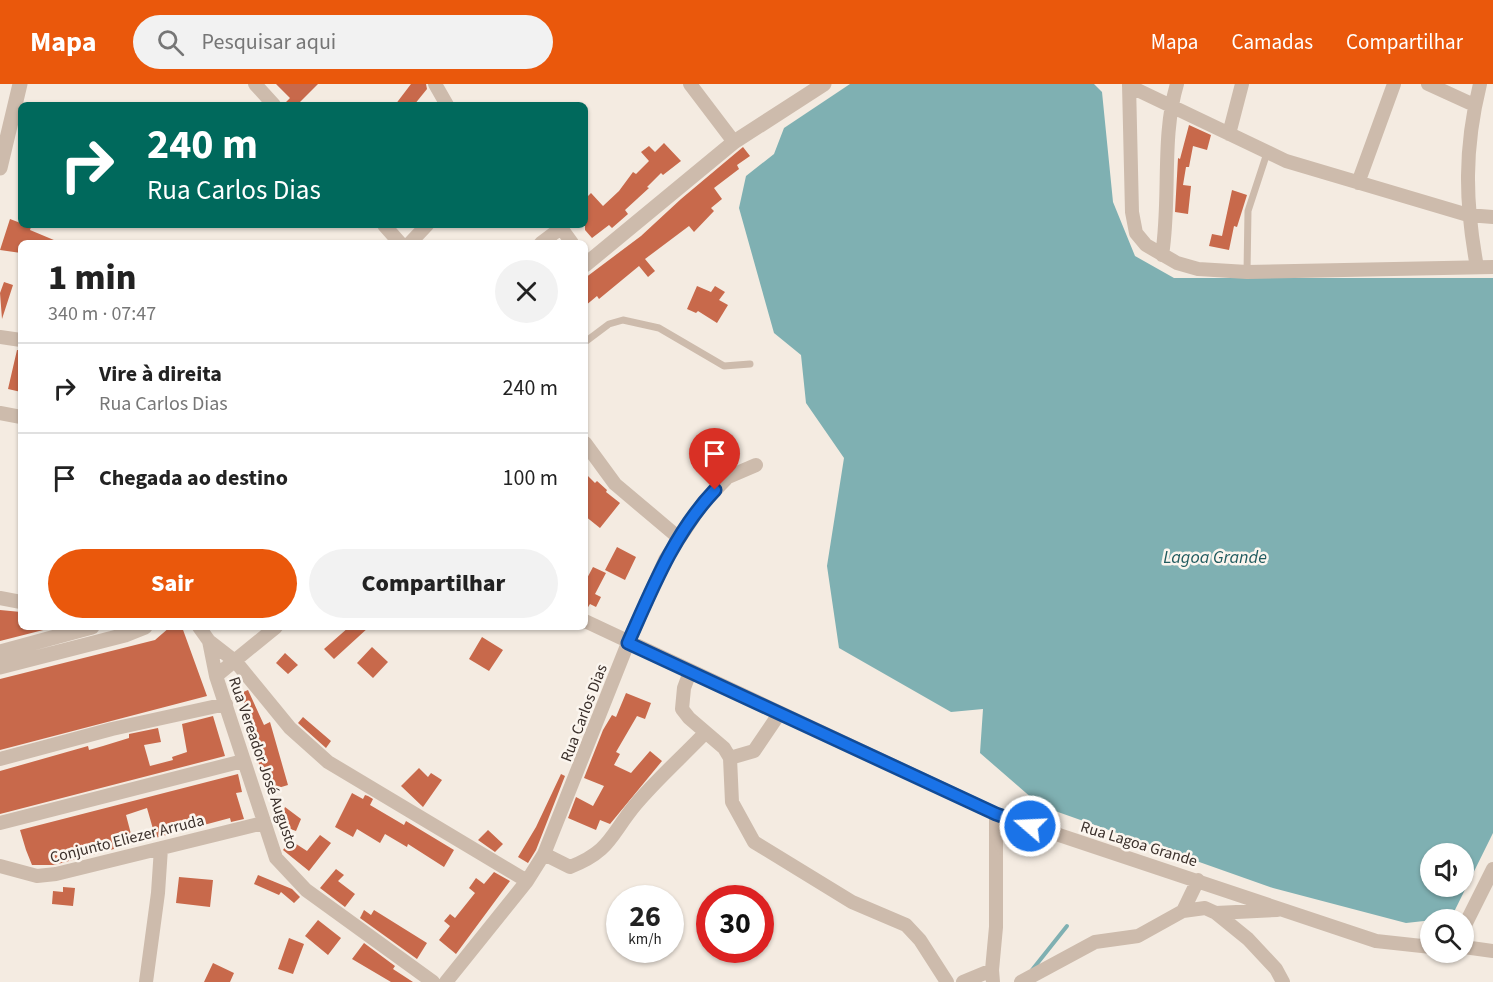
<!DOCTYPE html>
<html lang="pt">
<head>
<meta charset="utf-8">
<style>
  body { margin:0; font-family:"Source Sans 3",sans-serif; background:#f2f2f2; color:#222; height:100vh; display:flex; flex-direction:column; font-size:22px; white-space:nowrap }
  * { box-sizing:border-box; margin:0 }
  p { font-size:20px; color:#767676 }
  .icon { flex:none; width:33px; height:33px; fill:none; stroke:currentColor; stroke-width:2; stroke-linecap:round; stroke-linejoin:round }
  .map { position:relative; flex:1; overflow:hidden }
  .side { position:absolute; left:18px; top:156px; width:570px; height:390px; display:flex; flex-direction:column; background:#fff; border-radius:9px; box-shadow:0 2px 4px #0004 }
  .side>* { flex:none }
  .top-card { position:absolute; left:18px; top:18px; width:570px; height:126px; border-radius:9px; box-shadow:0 2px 4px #0004; background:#00695c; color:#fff; overflow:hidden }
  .tools { position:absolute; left:1420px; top:759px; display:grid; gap:12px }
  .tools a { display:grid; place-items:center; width:54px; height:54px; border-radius:50%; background:#fff; box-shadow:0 2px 4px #0004; font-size:30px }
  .speed { position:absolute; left:606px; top:801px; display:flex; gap:12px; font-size:30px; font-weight:700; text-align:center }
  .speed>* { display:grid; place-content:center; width:78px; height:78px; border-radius:50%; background:#fff; box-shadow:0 2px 4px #0004; line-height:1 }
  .speed small { font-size:15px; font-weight:400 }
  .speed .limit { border:9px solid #d22; background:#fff; color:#111 }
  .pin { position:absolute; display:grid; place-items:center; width:51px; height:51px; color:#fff; margin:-62px -26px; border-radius:50% 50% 50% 0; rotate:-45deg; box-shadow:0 0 6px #0007 }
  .pin .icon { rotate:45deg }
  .me { position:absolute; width:66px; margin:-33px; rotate:289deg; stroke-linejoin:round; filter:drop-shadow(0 0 4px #0008) }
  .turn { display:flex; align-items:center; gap:21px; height:126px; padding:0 30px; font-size:27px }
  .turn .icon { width:78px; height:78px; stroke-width:2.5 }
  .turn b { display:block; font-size:42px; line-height:51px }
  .round { display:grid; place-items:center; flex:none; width:63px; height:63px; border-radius:32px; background:#f2f2f2 }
  .overview { display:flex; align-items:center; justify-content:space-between; height:102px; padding:0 30px }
  h1 { font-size:36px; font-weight:800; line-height:45px }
  .cta { display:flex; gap:12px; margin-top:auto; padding:12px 30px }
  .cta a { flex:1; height:69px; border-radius:36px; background:#ea580c; color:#fff; font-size:24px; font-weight:800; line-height:69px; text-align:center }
  .cta a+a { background:#f2f2f2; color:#222 }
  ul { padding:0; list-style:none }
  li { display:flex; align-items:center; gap:18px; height:90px; padding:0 30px; border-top:2px solid #e0e0e0 }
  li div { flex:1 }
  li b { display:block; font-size:22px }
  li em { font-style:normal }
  header { display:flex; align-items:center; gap:36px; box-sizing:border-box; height:84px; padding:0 30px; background:#ea580c; color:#fff }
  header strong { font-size:28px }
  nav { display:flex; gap:33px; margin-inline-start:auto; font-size:21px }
  .search { width:420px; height:54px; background:#f2f2f2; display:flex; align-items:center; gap:15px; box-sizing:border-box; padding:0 21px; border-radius:33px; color:#767676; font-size:22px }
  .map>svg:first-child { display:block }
</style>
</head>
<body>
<header>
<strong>Mapa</strong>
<div class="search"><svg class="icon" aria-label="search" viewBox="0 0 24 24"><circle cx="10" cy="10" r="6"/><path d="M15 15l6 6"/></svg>Pesquisar aqui</div>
<nav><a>Mapa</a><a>Camadas</a><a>Compartilhar</a></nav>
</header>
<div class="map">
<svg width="1493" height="898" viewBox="0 0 1493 898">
  <rect width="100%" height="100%" fill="#f4ebe1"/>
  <path fill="#7fb0b2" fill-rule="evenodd" d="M850,0H1094L1102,8L1113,118L1135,172L1174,194H1493V749L1451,834L1406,839L1273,804L1041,722L980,669L983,625L951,628L839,564L827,482L844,374L806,319L801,271L774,249L739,124L746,92L774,70L784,44ZM1431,770H1464V802H1431Z"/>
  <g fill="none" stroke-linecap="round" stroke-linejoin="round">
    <path stroke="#7fb0b2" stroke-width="4" d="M1032,886L1067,842"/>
  </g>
  <path fill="#c8694b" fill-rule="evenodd" d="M276,0H318L297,21H283L290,14Z
    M411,0H426L427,5L414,21H395Z
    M1189,41L1211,51L1207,66L1193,62L1189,83H1186L1183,101L1191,102L1188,130L1175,128L1178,74L1180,75Z
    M664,59L681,77L663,91L661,89L647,103L649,104L625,126L628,130L612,144L609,141L592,154L585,146V115L591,109L603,122L619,107L633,88L636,90L649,77L641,68L649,62L655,68Z
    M743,63L750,72L737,81L739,85L714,104L722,115L711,124L714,127L694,148L689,142L645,175L655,187L648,193L639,182L599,215L597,212L585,222V194L641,152L681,115Z
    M1232,106L1247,111L1237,143L1234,142L1229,166L1209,162L1212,150L1222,152Z
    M10,135L31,143L30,146L61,159H21V169L0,166Z
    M4,198L13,201L2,235L0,209Z
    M697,202L711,208L715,202L725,208L719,216L728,221L717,239L698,227L696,229L687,225Z
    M17,266H21V308L8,305Z
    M585,389L595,399L597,397L607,406L606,408L620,419L600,444L585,432Z
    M617,463L636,473L625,496L605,486Z
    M593,483L606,489L595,510L601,513L596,523L590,520L585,528V498Z
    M0,526L21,528V543H55L0,557Z
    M170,543H182L207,612L0,666V595L155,556Z
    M349,543H369L334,575L324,565Z
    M482,553L503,566L489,587L469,575Z
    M372,563L388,578L373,594L357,579Z
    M285,569L298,581L288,590L276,579Z
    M248,606L264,641L270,638L288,701L268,707L240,623L245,622L241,609Z
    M626,609L651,619L645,635L637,632L616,668L620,670L614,681L631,689L650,667L662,677L610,740L600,736L596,746L568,734L576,713L593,722L604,702L584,694L603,646L612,631L616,633Z
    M213,632L225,672L0,730V687L88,662L89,666L103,662L129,654V650L158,644L161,658L144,661L150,682L173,676L172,673L187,668L182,640Z
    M303,633L331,657L326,664L298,639Z
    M419,684L428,693L431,689L442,696L423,723L401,702Z
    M238,690L242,708L236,709L244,735L231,738L230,734L54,781H32L26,766L20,746ZM147,724L153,745L131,750L126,731Z
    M561,690L565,692L536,766L528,779L518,773L536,743Z
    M352,709L363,715L365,711L368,712L373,715L370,721L404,741L406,737L454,766L444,783L408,760L407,763L385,750L380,759L357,745L353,753L335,743Z
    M285,723L301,735L296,747L279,741Z
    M488,746L503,760L495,768L478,756Z
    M320,751L331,759L309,787L283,766L290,756L307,767Z
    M336,785L344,791L338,797L355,810L345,823L320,804Z
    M494,788L510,797L456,870L439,856L450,842L444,837L450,830L455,834L475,809L469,804L476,794L484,800Z
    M258,791L292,805L300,813L294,819L281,808L279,811L254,800Z
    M179,793L213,796L210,823L176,819Z
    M63,803L75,804L73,822L52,820L53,807L63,808Z
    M364,826L371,831L374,826L427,859L417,875L360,834Z
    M318,836L341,854L328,871L305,852Z
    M289,854L304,860L293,890L278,885Z
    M364,859L395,882L393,885L413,898H391L352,875Z
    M213,879L234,889L230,898H204Z"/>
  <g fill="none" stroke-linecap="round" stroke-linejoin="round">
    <path stroke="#cdbbac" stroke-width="7" d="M1247,188L1248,127L1267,69
      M585,258L609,240L623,236L659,244L724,282L750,280"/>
    <path stroke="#cdbbac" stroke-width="14" d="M255,0L274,21
      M435,0L447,21
      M690,0L734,58
      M1129,0L1132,128L1136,149L1146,161L1177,179L1198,185L1247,188L1493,183
      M1428,0L1474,21
      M1129,2L1286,77L1468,131L1493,133
      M1229,50L1242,0
      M1358,99L1394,0
      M384,141L400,159
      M559,141L572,159
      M410,159L427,141
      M541,159L561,144
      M1162,171C1171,115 1161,53 1177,0
      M1477,183C1465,118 1464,65 1480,0
      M0,253L21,256
      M0,329L21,333
      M585,359L615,400L679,454
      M0,514L21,518
      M585,537L996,730L1376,857L1431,863
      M199,543L209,557L216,592L276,774L306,806L433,898
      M209,557L236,578L290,644L328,678L527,797
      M690,588L684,604L682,625L689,634L724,664L730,674L732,718L754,758L852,818L906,841L920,856L947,898
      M216,592L276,543
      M730,674L754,667L779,630
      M0,675L112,645L226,620
      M0,739L243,677
      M544,770L570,783C611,767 610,751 636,720C657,695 682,673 705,649
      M0,782L37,792L56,790L263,739
      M1183,827L1198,796
      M1216,829L1277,826
      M1464,843L1493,785
      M1464,863L1493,867
      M146,898L158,809L161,764
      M446,898L527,797L544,770L628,559L665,476L703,419L728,393L756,381
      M963,898L992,886
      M993,898L992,886L996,843V730
      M1021,898L1095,858L1138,852L1183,827L1205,824L1216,829L1248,855L1276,885L1283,898"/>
    <path stroke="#cdbbac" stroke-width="15" d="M0,84L20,0
      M585,181L734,58L824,0
      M0,568L92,543
      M0,583L125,551L145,543"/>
  </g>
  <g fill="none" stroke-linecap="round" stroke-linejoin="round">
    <g stroke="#114b97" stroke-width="15">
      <path id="route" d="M715,406C674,449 652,505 628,559L996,730L1030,742"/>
    </g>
    <use href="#route" stroke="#1a73e8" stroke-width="10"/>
  </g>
  <g text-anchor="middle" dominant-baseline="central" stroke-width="5" stroke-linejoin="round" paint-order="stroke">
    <g font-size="16" fill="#3b302b" stroke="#fbf5ee">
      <text transform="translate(584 629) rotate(-69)">Rua Carlos Dias</text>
      <text transform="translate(263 679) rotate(71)">Rua Vereador José Augusto</text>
      <text transform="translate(127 755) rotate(-14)">Conjunto Eliezer Arruda</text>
      <text transform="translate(1139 760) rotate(17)">Rua Lagoa Grande</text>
    </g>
    <g font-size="18" font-style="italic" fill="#1f5a5e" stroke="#fbf5ee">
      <text x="1215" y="473">Lagoa Grande</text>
    </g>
  </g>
</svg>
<div class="tools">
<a><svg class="icon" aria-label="sound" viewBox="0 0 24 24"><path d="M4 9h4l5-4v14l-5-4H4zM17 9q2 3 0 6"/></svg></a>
<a><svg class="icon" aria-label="search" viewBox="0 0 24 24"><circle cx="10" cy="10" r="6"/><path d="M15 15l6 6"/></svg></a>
</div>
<div class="speed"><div>26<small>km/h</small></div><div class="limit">30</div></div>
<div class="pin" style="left:715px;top:406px;background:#d93025"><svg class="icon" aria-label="arrive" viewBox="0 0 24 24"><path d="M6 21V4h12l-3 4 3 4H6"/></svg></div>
<svg class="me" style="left:1030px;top:742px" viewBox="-20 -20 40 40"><circle r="17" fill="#1a73e8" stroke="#fff" stroke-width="3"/><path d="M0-11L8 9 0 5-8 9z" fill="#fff"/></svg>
<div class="top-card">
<div class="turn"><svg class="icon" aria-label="right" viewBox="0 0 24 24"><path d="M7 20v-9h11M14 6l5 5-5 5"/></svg><div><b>240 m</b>Rua Carlos Dias</div></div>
</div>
<section class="side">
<div class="overview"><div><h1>1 min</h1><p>340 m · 07:47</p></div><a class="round"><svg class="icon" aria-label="close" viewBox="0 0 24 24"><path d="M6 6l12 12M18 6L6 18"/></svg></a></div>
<ul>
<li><svg class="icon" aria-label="right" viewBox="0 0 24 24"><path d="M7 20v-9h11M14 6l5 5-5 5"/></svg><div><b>Vire à direita</b><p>Rua Carlos Dias</p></div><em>240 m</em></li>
<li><svg class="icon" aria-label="arrive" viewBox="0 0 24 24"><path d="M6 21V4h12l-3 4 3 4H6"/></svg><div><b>Chegada ao destino</b></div><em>100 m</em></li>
</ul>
<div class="cta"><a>Sair</a><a>Compartilhar</a></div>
</section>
</div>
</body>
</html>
